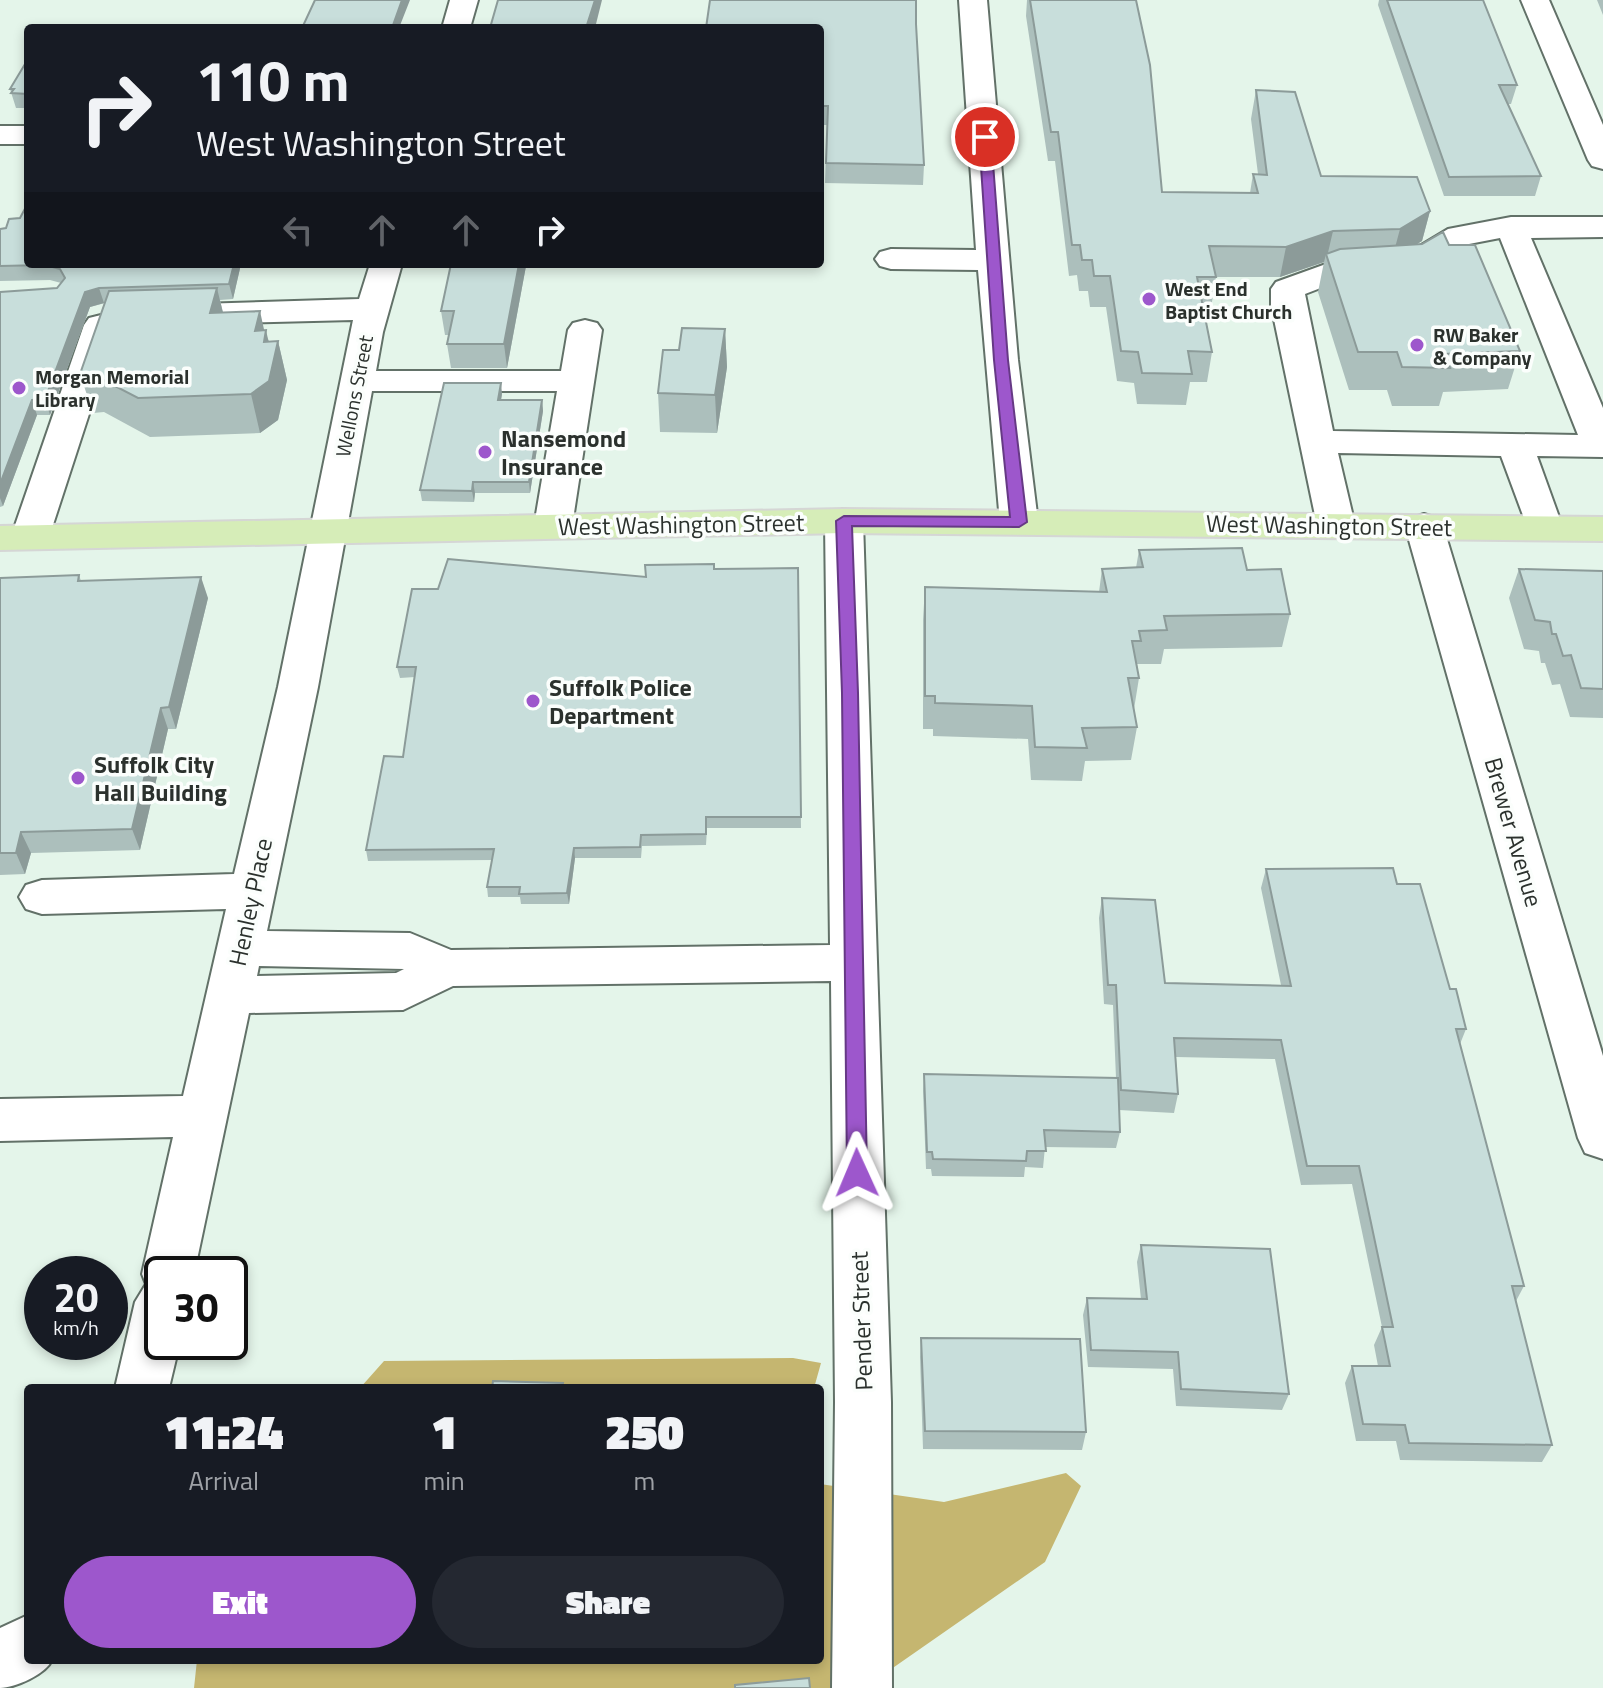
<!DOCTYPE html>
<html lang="en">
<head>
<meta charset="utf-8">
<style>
  body { margin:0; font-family:"Titillium Web",sans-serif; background:#242831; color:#f1f3f6; height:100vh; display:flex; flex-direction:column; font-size:30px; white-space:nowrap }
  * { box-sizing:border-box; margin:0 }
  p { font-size:26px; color:#9ea1a6 }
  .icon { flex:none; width:44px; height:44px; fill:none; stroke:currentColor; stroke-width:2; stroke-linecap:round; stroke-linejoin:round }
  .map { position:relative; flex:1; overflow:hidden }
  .side { position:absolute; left:24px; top:1384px; width:800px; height:280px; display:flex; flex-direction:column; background:#171b24; border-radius:8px; box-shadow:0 4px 12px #0003 }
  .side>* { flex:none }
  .top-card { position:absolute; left:24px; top:24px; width:800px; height:244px; border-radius:8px; box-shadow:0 4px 12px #0003; background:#171b24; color:#f1f3f6; overflow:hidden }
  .speed { position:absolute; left:24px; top:1256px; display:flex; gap:16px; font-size:40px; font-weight:700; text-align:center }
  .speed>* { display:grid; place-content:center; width:104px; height:104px; border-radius:50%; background:#171b24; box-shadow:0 4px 12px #0003; line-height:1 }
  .speed small { font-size:20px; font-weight:400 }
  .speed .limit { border:4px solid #111; border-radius:12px; background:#fff; color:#111 }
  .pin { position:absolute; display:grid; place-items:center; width:68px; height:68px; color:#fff; margin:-34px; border:4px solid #fff; border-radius:50%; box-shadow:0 2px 8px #0007 }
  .me { position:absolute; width:88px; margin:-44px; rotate:359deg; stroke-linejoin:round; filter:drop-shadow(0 0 6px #0008) }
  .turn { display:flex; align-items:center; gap:28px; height:168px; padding:0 40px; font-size:36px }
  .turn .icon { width:104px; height:104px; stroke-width:2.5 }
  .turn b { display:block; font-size:56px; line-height:68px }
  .lanes { display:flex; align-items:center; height:76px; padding:0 40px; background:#0003; justify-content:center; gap:40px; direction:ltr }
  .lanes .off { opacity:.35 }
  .eta { display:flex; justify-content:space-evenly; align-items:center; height:136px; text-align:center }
  .eta b { font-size:48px; font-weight:800; line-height:56px }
  .cta { display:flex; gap:16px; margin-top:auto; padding:16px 40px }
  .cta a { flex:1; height:92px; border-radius:48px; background:#9d57cc; color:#fff; font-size:32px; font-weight:800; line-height:92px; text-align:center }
  .cta a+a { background:#242831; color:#f1f3f6 }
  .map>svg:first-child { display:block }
</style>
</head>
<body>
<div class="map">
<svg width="1603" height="1688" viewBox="0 0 1603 1688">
  <rect width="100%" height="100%" fill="#e4f5ea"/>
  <path fill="#c5b670" d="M793,1358L821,1363L814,1388H360L384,1361Z
    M1066,1473L1081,1486L1045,1562L864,1688H194L197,1660H820V1484L944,1502Z"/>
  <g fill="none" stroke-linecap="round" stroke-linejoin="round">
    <g stroke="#627168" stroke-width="4">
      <path id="minor" d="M450,0H478L470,28H442Z
        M959,0H987L1018,360L1038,522L1032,530L1019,534L1006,530L1000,522L978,270L891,269L880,266L875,259L880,252L891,249L976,250Z
        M1521,0H1549L1603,125V169L1592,166L1588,160Z
        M0,126H28V144H0Z
        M1511,217H1603V237L1531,238L1603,408V457L1537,456L1563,528L1557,537L1544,540L1531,537L1501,456L1338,453L1355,525L1349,533L1336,537L1323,533L1317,525L1271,305V289L1276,282L1326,264L1393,262L1448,229ZM1500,238L1578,435L1333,431L1305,294L1331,284L1412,279L1469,244Z
        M370,264H402L383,332L376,371H561L568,330L573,323L585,320L597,323L602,330L572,526L566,534L553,538L540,534L534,526L557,391H372L318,687L267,931L410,933L451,950L830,945L825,521L831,513L844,509L857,513L863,521L891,1402L892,1688H832L835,1402L831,981L453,986L403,1010L249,1013L194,1274H162V1342H180L169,1388H115L135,1302L146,1284L142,1274L173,1137L0,1141V1099L183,1096L226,909L42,914L26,909L19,897L26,885L42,880L234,874L278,687L353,320L199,324L187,321L182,314L187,307L199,304L359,299ZM259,966L404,969L396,973L257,976Z
        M101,315L113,318L118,325L49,537L43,546L30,549L17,546L11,537L84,325L89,318Z
        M1424,514L1437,518L1443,526L1603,1056V1159L1585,1153L1578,1138L1405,526L1411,518Z
        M28,1615V1660H52C46,1674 15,1688 0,1688V1628Z"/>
    </g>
    <g stroke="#d5d6d5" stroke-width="4">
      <path id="major" d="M844,509L1603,517V541L844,533L0,550V526Z"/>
    </g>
    <use href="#minor" fill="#fff" fill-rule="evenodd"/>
    <use href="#major" fill="#d6edb8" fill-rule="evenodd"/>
  </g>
  <path fill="#acbfbc" d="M1027,0H1136L1162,192L1250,193L1253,174H1258L1251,119L1256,90L1321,176L1430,211L1422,241L1417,244L1449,245L1520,351L1508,389L1443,392L1439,406H1392L1387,390H1349L1318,292L1324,262L1280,277H1216L1211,308L1203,307L1212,352L1207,382H1190L1186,405L1137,404L1134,383L1117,381L1106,307H1090L1088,291H1079L1077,275L1069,276L1055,161H1048L1026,16Z
    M1379,0H1483L1517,85L1511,104H1508L1541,176L1535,196H1444L1378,5Z
    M1597,0H1603V15Z
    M820,28L924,165L923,185L825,183L827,125H820Z
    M28,59V108H16L10,89Z
    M20,218L28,264H331V266L241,264L233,299L220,300L223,312L264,331L269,341H278L287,380L278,420L260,433L150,437L104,412L93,413L80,374L105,303L90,307L50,415H37L3,506L0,507V292L57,288L61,283L50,280L0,281V229L6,228Z
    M451,264H565L564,267L526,266L507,368H451L447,344L449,335H445L441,311Z
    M725,329L727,367L717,433L660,432L658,393L679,350Z
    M502,394L501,400H542L543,411L530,493H475L474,502L422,501L420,490Z
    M1139,550L1247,570L1290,614L1282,647L1164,649L1161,664H1137L1139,678L1134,709L1137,727L1131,760L1085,761L1082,781L1031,780L1028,739L933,736V729H923V620L925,587L1099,592L1102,569L1136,568Z
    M798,568L801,828H707L706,845L642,846L641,858H575L569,904H521L520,897H488L487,887L492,860L368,861L366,850L403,757L415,677L400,678L397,667L438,589L646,577L714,569Z
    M1519,569L1603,571V718L1570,717L1560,684L1552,685L1545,663H1541L1539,651L1524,649L1509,598Z
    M79,575L81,581L208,598L176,729H168L140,850L31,853L25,874L0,875V578Z
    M1266,869L1397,884L1450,989L1466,1029L1460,1044L1524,1286L1516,1301L1552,1445L1542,1462L1400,1460L1396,1441H1356L1345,1383L1352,1366H1378L1374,1345L1382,1327L1352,1184L1301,1185L1275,1059L1176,1057L1178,1094L1174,1113L1119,1110L1120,1132L1116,1148L1045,1147L1043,1168L1025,1167L1024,1177L932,1176L931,1169H926L923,1091L924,1074L1116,1078L1113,1005L1104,1004L1099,918L1102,898L1165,983L1281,985L1261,888Z
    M1141,1245L1289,1394L1282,1410L1176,1406L1173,1369L1088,1367L1083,1315L1087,1298L1141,1299L1137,1262Z
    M921,1338L1086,1432L1082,1450L923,1449L920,1357Z"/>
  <path fill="#8c9b99" d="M402,0H410L399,28H392Z
    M595,0H602L595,28H586Z
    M1430,211L1422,241L1392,259L1400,229Z
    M1333,231L1327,257L1326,254L1324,262L1280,277L1286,247Z
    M234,264H241L233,299L229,284Z
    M519,264H525L526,266L507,368L504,344Z
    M99,288L104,303L90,307L50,415L45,399L85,292Z
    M217,288L226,326L210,313Z
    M260,311L265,334L266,330L273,362L278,341L287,380L278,420L260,433L251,394L255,331Z
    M725,329L727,367L717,433L715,395Z
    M501,383L502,394L499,411L498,400Z
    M32,400L37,415L3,506L0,498V484Z
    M542,400L543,411L530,493L529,482Z
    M473,482L475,493L474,502L472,491Z
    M201,577L208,598L176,729L169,707Z
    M161,708L168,729L140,850L132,829Z
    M21,832L31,853L25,874L16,853Z
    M574,848L575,858L569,904L567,893Z"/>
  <path fill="#c8dedb" stroke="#8c9b99" stroke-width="2" d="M315,0H402L392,28H302Z
    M498,0H595L586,28H490Z
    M710,0H916V24L924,165L826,163L828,106H820V28H706Z
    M1030,0H1136L1150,65L1162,192L1258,193L1253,174L1267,175L1256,90L1295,92L1321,176L1417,177L1430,211L1400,229L1333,231L1286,247L1209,246L1216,277H1197L1212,352L1188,351L1192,374L1142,373L1138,352L1121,351L1110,276H1094L1092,260H1082L1080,245H1072L1058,132H1051Z
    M1387,0H1483L1517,85H1499L1541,176L1449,177Z
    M28,59V94L11,93L14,89H10Z
    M28,203V264H234L229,284L99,288L85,292L45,399L32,400L0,484V292L57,288L65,278L60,269L45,265L0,266V229L6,228L9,219L20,218Z
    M1443,232L1449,245H1475L1520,351L1444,354L1450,368L1402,367L1397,352H1358L1326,254L1340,249L1422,244Z
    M451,264H519L504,344H447L454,311H441Z
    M217,288L210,313L260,311L255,331L266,330L264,342L278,341L269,381L251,394L138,398L92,374H80L109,291Z
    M682,328L725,329L715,395L658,393L663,350H679Z
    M444,383H501L498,400H542L529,482H473L472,491L420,490Z
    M1242,548L1247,570L1281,569L1290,614L1164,616L1167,630L1139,631L1141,641H1132L1139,678H1128L1137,727L1082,728L1087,748L1035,747L1032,706L935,703V696H925V587L1107,592L1102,569L1143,567L1139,550Z
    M448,559L646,577L645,565L714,564V569L798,568L801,817H706V834L641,835L640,847L574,848L567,893L519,894L520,887H487L494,849L366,850L384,756L403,757L416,667H397L412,589H438Z
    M1519,569L1603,571V689L1581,688L1571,655L1563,656L1556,634H1552L1550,622L1535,620Z
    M79,575L78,581L201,577L169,707L161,708L132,829L21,832L16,853H0V578Z
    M1393,868L1397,884H1420L1450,989H1456L1466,1029H1456L1524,1286H1512L1552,1445L1409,1443L1405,1425L1363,1424L1352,1366H1390L1382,1327H1393L1359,1166H1307L1281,1040L1174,1038L1178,1094L1121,1090L1116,985H1108L1102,898L1155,900L1165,983L1291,986L1266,869Z
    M924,1074L1118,1078L1120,1132L1044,1130L1046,1151H1027L1026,1161L933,1159L932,1152H927Z
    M1141,1245L1270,1249L1289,1394L1181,1389L1178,1352L1091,1350L1087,1298L1147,1299Z
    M921,1338L1080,1339L1086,1432L925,1431Z
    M493,1381L563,1383L562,1388H492Z
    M809,1678L810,1688H735V1685Z"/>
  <path fill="#9d57cc" stroke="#663985" stroke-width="2" d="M985,133L991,137L1008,360L1027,522L1019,527L852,526L858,693L867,1173L864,1180L857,1182L850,1180L847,1173L842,693L836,521L844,516L1010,517L994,360L979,137Z"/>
  <g fill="#9d57cc" stroke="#fbfefc" stroke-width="3">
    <circle cx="1149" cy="299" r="8"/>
    <circle cx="1417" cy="345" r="8"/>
    <circle cx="19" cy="388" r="8"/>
    <circle cx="485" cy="452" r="8"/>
    <circle cx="533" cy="701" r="8"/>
    <circle cx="78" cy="778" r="8"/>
  </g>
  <g text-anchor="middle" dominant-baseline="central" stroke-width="7" stroke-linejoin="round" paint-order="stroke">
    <g font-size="20" font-weight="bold" fill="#2b312d" stroke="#fbfefc" text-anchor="start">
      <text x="1165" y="288">West End<tspan x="1165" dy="23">Baptist Church</tspan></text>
      <text x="1433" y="334">RW Baker<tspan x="1433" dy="23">&amp; Company</tspan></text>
      <text x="35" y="376">Morgan Memorial<tspan x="35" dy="23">Library</tspan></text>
    </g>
    <g font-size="20" fill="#2b312d" stroke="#fbfefc">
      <text transform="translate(354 396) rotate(-79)">Wellons Street</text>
    </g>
    <g font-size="24" font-weight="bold" fill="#2b312d" stroke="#fbfefc" text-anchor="start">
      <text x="501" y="438">Nansemond<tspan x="501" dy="28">Insurance</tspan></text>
      <text x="549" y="687">Suffolk Police<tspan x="549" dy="28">Department</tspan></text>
      <text x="94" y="764">Suffolk City<tspan x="94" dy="28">Hall Building</tspan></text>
    </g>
    <g font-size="24" fill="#2b312d" stroke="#fbfefc">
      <text transform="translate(681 524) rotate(-1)">West Washington Street</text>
      <text transform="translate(1329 525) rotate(1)">West Washington Street</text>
      <text transform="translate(1514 832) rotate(74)">Brewer Avenue</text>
      <text transform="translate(250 902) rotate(-78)">Henley Place</text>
      <text transform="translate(861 1321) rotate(-92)">Pender Street</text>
    </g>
  </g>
</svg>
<div class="speed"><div>20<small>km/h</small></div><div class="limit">30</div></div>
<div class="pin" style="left:985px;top:137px;background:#d93025"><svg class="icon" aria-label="arrive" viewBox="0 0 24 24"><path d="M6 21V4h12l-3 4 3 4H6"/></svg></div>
<svg class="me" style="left:857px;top:1173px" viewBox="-20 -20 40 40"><path d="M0-17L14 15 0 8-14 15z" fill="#9d57cc" stroke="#fff" stroke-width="4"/></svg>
<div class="top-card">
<div class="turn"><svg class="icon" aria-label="right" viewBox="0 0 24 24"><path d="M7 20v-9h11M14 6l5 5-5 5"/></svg><div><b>110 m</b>West Washington Street</div></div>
<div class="lanes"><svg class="icon off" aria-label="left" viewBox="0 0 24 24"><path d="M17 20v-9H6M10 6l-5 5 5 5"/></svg><svg class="icon off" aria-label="ahead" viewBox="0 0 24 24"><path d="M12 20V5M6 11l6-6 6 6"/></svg><svg class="icon off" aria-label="ahead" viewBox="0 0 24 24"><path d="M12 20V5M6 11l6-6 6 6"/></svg><svg class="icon" aria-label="right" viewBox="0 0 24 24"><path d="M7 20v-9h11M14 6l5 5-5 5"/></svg></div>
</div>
<section class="side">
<div class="eta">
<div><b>11:24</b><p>Arrival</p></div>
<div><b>1</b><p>min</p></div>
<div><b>250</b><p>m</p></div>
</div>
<div class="cta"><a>Exit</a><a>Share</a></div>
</section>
</div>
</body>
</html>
